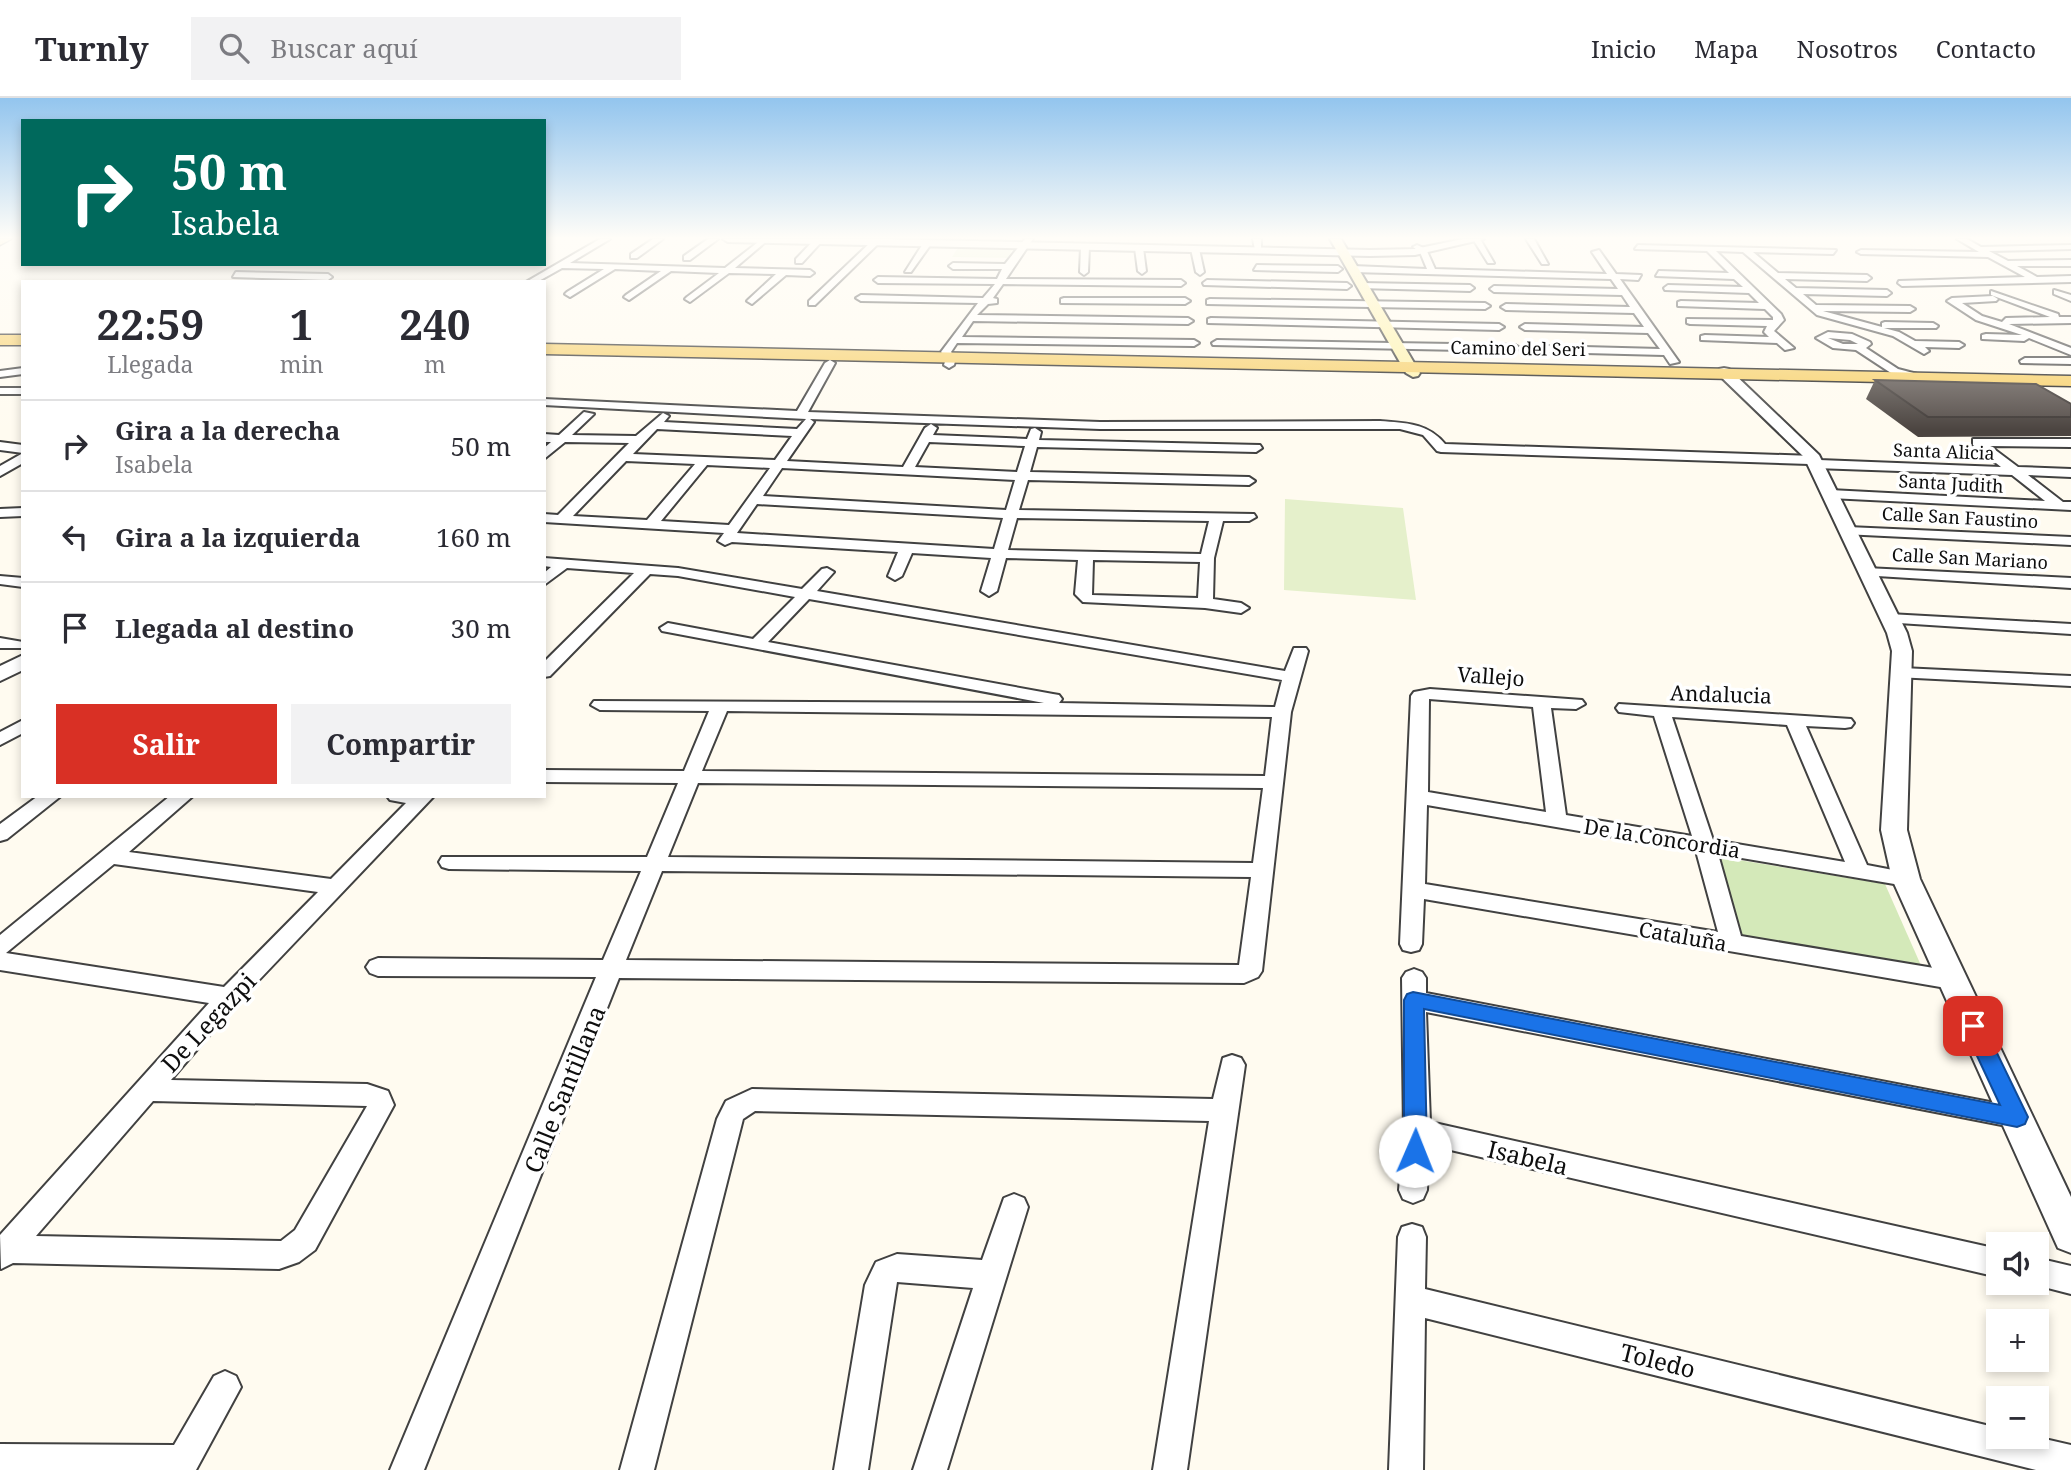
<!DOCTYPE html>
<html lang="es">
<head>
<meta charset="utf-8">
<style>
  body { margin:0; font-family:"Noto Serif",serif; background:#f2f2f3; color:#2b2b33; height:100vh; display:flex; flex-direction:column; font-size:26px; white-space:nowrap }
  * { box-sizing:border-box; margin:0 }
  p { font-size:23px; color:#7c7c81 }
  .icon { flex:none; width:38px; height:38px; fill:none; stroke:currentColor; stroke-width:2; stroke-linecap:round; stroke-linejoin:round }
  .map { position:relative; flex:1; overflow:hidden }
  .details { position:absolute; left:21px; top:182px; width:525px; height:518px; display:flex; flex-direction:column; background:#fff; border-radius:0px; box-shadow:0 4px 10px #0003 }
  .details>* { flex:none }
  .banner { position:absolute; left:21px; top:21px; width:525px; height:147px; border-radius:0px; box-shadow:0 4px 10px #0003; background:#00695c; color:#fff; overflow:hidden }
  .buttons { position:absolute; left:1986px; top:1134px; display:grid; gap:14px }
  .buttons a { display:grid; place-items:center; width:63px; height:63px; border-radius:0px; background:#fff; box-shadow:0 4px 10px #0003; font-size:35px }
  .pin { position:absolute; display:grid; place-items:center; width:60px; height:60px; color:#fff; margin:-30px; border-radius:14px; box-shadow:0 4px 10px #0006 }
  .me { position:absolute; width:77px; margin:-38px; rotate:1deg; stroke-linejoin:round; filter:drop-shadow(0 0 5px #0008) }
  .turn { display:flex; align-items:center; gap:24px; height:147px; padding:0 35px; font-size:32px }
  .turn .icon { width:91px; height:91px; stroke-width:2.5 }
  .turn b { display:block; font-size:49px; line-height:60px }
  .eta { display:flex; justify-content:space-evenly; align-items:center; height:119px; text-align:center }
  .eta b { font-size:42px; font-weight:700; line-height:49px }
  .action { display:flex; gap:14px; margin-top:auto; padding:14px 35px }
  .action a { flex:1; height:80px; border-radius:0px; background:#d93025; color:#fff; font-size:28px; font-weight:700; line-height:80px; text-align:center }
  .action a+a { background:#f2f2f3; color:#2b2b33 }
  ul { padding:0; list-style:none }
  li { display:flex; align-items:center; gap:21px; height:91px; padding:0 35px; border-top:2px solid #e1e1e2 }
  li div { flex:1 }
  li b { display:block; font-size:26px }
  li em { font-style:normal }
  header { display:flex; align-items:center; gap:42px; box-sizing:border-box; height:98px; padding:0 35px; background:#fff; border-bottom:2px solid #e1e1e2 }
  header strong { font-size:33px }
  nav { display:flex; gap:38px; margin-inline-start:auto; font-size:24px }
  .search { width:490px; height:63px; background:#f2f2f3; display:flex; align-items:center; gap:18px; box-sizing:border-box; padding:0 24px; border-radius:0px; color:#7c7c81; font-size:26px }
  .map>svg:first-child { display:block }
</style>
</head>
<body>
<header>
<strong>Turnly</strong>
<div class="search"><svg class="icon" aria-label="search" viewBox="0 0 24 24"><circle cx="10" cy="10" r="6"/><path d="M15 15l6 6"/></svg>Buscar aquí</div>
<nav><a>Inicio</a><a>Mapa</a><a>Nosotros</a><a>Contacto</a></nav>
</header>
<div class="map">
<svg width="2071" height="1372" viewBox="0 0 2071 1372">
  <rect width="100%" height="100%" fill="#fffbf0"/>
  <path fill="#d4e9b9" d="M1720,759L1885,786L1923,872L1742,843Z"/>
  <path fill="#e5f0cb" d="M958,150L1012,151L1009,160L952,159Z
    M1285,401L1403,410L1416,502L1284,492Z"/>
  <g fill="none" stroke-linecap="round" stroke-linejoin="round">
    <g stroke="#414141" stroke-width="4">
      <path id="minor" d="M600,141H610L570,165L725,170L762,141H769L735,170L810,172L814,175L810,178L786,177L752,206L747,203L749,201L776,176L729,175L690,204L685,201L687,199L719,175L671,173L629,202L624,199L626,197L661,173L615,171L570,199L565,196L567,194L604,171L562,170L537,184H526Z
        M653,141H663L637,160H631V156Z
        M708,141H718L690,162H684V158Z
        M815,141H824L802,165H796V161Z
        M1025,141H1033L1006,181L1181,182L1185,185L1181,188L1003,186L993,200L997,201V205L988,206L977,217L1188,220L1193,223L1188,226L973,223L962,239L1194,242L1199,245L1194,248L957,245L951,254L956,260L954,267L949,270L944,267L946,260L941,254L978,205L861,203L856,200L861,197L983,200L995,186L878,185L874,182L878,179L997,181L1002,171H953L949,168L953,165L1005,166Z
        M1253,141H1261V152H1255Z
        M1473,141H1480L1494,165H1488Z
        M1526,141H1534L1548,166H1542Z
        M1957,141H1967L1981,149L2071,147V151L1989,153L2008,163L2071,162V168H2017L2037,179L2071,178V184L1902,188L1898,185L1899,183L2025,179L1988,159L1861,156L1857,154L1861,152L1979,154Z
        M872,143L879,145L815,207H809V203Z
        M924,144L931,146L911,174H905Z
        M1085,147L1089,149L1088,174L1084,177L1080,174L1081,149Z
        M1417,147L1426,151L1435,171L1607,176L1592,154L1599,152L1616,176L1641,177L1638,182L1620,181L1679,264L1670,266L1664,257L1546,254L1541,251L1546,248L1660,251L1648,235L1525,232L1520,229L1525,226L1644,229L1634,215L1506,212L1501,209L1506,206L1630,209L1622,197L1494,194L1490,191L1494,188L1618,191L1611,181L1353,174L1349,171L1353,168L1427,171L1420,154L1413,149Z
        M1638,147L1836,152L1833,156L1753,154L1778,175L1867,177L1871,180L1867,183L1785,181L1796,190L1887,192L1891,195L1887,198L1803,196L1816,207L1910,208L1915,211L1910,214L1823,213L1882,229V225L1885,224L1933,225L1938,228L1936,230H1884L1899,234L1915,243L1959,244L1964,247L1959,250L1925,249L1929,253L1924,256L1893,238L1817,217L1743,154L1716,153L1781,216L1784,222L1774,233L1794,250L1785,252L1777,245L1701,242V238L1705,237L1769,239L1764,234L1767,228L1690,226L1687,225V221L1773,222V219L1765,211L1678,208V204L1681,203L1759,205L1749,195L1665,192L1664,190L1668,187L1743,189L1734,181L1656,178L1659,173L1729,175L1707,153L1635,151Z
        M1139,148L1143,150L1146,173L1142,176L1138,173L1135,150Z
        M1195,149L1199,151L1204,174L1200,177L1196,174L1191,151Z
        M1257,167L1338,168L1342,171L1338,174L1254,172Z
        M236,174L328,176L332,179L328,182L233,179Z
        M1207,182L1347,185L1351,188L1347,191L1204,187L1203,185Z
        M1362,185L1470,187L1474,190L1470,193L1359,190L1358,188Z
        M2054,192L2071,197V203L2054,196Z
        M1991,193L2058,216L2059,219H2071V225L2009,226L2071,250V257L2029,240L2024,243L1982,241V237L1986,236L2022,237L1976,222L1947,203L1952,200L1993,198L1998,201L1996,203L1962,205L1982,218L2002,224L2006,220L2050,219L1991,197Z
        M1064,200H1185L1190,203L1185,206L1061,205V201Z
        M1210,201L1485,205L1490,208L1485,211L1207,206V202Z
        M1211,220L1499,226L1504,229L1499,232L1208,225V221Z
        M1828,234L1852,236L1870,244L1871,246L1866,250L1898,271L1929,279L1924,282L1891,275L1856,252L1833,250L1816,240ZM1828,240L1850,242L1858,246H1843Z
        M1217,242L1515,247L1520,250L1515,253L1213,247L1212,245Z
        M2025,260H2071V266L2021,265L2020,263Z
        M830,262L835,265L808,314L1100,324L1380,323C1406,325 1428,325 1445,346L1813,358L1819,362L2001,369L1973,347V341H2071V349L1990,348L2018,369L2071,371V379L2028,377L2063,404H2071V412L1830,400L1823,396L1830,392L2045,403L2012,377L1815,370L1809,366L1441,354L1437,353L1423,337L1400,331H1100L810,321L814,324L787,363L903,369L925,330L931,326L937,330L933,337L1027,341L1031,331L1035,330L1041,334L1039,342L1260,347L1262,350L1256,354L1037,349L1030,374L1249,379L1255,383L1249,387L1028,382L1019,412L1254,416L1256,419L1249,423H1223L1214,460L1213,501L1241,505L1249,510L1241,515L1205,510L1083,504L1075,496L1078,462L1006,460L997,493L989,498L981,493L991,460L912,455L902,478L895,482L888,478L898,454L732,444L725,447L718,443L724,435L544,424V416L558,417L629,345L565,344L544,361V350L551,344H544V336L559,337L584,314L594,316L572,337L636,338L663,315L669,318L664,324L797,331L806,321L544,307V301L797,313L825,265ZM657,331L792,338L775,362L633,356ZM929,344L1025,348L1017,374L915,369ZM626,363L695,366L647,422L573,418ZM707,367L770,370L729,427L661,423ZM782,370L1015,382L1006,412L763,398ZM757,406L1003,420L994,451L737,435ZM1017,420L1209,423L1201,456L1008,452ZM1093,462L1200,464L1198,500L1092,497Z
        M23,270V276L0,279V273Z
        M0,290H23V296H0Z
        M0,344L23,347V355L0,352Z
        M23,355V365L0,378V368Z
        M23,410V418L0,419V411Z
        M1848,429L2071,439V447L1843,436L1841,433Z
        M544,460L678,470L802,491L822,471L827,470L834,474L817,493L1285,573L1294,550H1306L1308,553L1291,614L1262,873L1258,879L1244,885L619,880L424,1372H390L596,879L378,878L370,875L366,869L370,863L378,860L603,862L641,773L449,771L442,769L439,764L442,759H647L678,685L544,684V672L684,673L709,613L600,612L591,607L594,603L1044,605L662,533L660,530L668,525L753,541L795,499L678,478L650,476L550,578L544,579V564L634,475L567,470L544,487V475L551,469L544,468ZM809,501L1282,582L1275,609L1059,605L1062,601L1059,597L1053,596L768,544ZM727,613L1272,619L1265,678L702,673ZM698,685L1263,690L1253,765L668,759ZM662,773L1251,779L1239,867L626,862Z
        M1866,470L2071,480V490L1861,477L1859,474Z
        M0,478L23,480V489L0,486Z
        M1889,516L2071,526V536L1883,524L1881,521Z
        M0,540L23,544V550H0Z
        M1902,570L2071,578V588L1896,579L1894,575Z
        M1430,591L1582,602L1585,606L1576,611L1551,610L1566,717L1692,738L1654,618L1619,614L1616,610L1619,606L1851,621L1854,625L1851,629L1845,630L1806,628L1867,767L1914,776L1917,781L1914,786L1906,788L1718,756L1741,838L1952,873L1960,876L1964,882L1960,888L1952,891L1424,801L1422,846L1419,852L1411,854L1403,852L1400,846L1411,598L1414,594ZM1429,601L1533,609L1546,714L1428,694ZM1672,619L1787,627L1845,764L1713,742ZM1427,707L1696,753L1718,834L1425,786Z
        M23,622V635L0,647V634Z
        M38,698H61L7,741L0,743V726Z
        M170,698H193L129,754L331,781L406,705L390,702L387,698H434L237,905L171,982L367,986L388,993L394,1007L315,1152L299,1164L279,1171L13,1165L1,1171L0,1137L209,905L0,872V837ZM114,766L318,794L224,889L6,855ZM153,1003L367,1008L295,1132L281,1143L36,1138Z
        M1414,871L1422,874L1426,880V895L2026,1011L2030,1019L2026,1027L2017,1030L1426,914L1430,1024L1998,1151V1179L1429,1047L1427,1092L1423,1101L1413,1105L1403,1101L1399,1092L1404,1033L1402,880L1406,874Z
        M1232,957L1241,960L1245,967L1187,1372H1153L1209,1023L755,1013L743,1021L654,1372H620L717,1021L726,1003L752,991L1213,1001L1223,960Z
        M1014,1096L1024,1100L1028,1109L947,1372H913L973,1190L897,1184L868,1372H834L865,1187L876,1164L897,1156L982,1162L1004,1100Z
        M1412,1126L1422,1129L1426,1139L1425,1191L1998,1330V1339H2036L2071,1347V1372H2036L1425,1220L1423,1372H1389L1398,1139L1402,1129Z
        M2037,1160L2071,1168V1196L2028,1185H2037Z
        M225,1273L236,1278L241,1289L196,1372H0V1346L174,1347L214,1278Z"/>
    </g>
    <g stroke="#414141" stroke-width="4">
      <path id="tertiary" d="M723,141H882L1370,152L1415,151L1463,141H1484L1415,157L1370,158L728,144Z
        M1724,270L1729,271L1819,357L1907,535L1912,553L1907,732L1920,781L2071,1099V1155L2058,1150L1892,781L1881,732L1892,553L1887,535L1804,359L1719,277V271Z
        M23,557V572L0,583V568Z"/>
    </g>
    <g stroke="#303030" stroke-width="4">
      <path id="secondary" d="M1330,141H1341L1420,275L1418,278L1413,279L1406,275Z"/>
    </g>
    <g stroke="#1f1f1f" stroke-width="3">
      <path id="primary" d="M0,141H11L0,147Z
        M0,237H23V247H0Z
        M544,246L2071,278V288L544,256Z"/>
    </g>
    <use href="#minor" fill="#fff" fill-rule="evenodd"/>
    <use href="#tertiary" fill="#fff" fill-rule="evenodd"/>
    <use href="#secondary" fill="#fef2ab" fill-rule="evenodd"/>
    <use href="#primary" fill="#f7cf67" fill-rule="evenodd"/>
  </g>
  <path fill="#4b4440" d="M1875,282L2071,306V338L1918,339L1866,301Z"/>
  <path fill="#574f4b" stroke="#3d3734" stroke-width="2" d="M1875,282L2036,286L2071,306V319H1928Z"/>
  <linearGradient id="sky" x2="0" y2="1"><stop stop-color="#93c5ee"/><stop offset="0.42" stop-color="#fffdf8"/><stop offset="1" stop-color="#fffdf8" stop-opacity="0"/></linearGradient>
  <rect width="2071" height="333" fill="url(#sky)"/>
  <path fill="#1a73e8" stroke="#114b97" stroke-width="2" d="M1413,894L2000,1007L1963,928L1966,922L1973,920L1981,922L2028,1019L2025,1026L2017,1029L1424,911L1427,1053L1423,1060L1415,1063L1408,1060L1404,1053V902L1407,896Z"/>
  <g text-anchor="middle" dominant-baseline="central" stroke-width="7" stroke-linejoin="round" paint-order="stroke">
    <g font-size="18" fill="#0e0e0e" stroke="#fff">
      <text transform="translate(1518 250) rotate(1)">Camino del Seri</text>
      <text transform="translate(1944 353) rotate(2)">Santa Alicia</text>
      <text transform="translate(1951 385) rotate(3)">Santa Judith</text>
      <text transform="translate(1960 419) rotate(3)">Calle San Faustino</text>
      <text transform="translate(1970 460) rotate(3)">Calle San Mariano</text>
    </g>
    <g font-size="21" fill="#0e0e0e" stroke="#fff">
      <text transform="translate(1491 578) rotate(4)">Vallejo</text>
      <text transform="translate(1721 596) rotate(2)">Andalucia</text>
      <text transform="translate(1662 740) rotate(9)">De la Concordia</text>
      <text transform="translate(1683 838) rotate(10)">Cataluña</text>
    </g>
    <g font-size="24" fill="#0e0e0e" stroke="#fff">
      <text transform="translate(208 924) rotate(-47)">De Legazpi</text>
      <text transform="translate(564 991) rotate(-68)">Calle Santillana</text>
      <text transform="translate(1528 1059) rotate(13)">Isabela</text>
      <text transform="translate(1658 1262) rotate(14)">Toledo</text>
    </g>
  </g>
</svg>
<div class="buttons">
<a><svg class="icon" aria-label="sound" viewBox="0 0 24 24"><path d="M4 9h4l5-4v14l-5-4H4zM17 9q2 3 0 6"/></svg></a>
<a>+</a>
<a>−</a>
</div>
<div class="pin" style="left:1973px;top:928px;background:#d93025"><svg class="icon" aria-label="arrive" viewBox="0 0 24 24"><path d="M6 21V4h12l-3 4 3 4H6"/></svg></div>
<svg class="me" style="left:1415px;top:1053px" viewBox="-20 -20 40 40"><circle r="19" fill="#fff"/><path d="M0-13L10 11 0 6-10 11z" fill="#1a73e8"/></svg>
<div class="banner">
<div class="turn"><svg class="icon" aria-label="right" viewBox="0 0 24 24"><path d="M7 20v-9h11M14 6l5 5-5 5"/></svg><div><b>50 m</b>Isabela</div></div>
</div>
<section class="details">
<div class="eta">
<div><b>22:59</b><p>Llegada</p></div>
<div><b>1</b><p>min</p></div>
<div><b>240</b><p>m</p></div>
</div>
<ul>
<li><svg class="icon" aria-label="right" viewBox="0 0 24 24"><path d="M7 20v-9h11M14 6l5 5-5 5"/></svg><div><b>Gira a la derecha</b><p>Isabela</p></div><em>50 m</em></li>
<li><svg class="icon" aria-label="left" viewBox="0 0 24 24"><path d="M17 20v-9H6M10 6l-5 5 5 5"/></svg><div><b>Gira a la izquierda</b></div><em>160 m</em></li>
<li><svg class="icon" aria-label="arrive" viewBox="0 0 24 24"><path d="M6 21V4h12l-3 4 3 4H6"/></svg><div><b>Llegada al destino</b></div><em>30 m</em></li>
</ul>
<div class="action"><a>Salir</a><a>Compartir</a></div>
</section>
</div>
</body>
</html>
